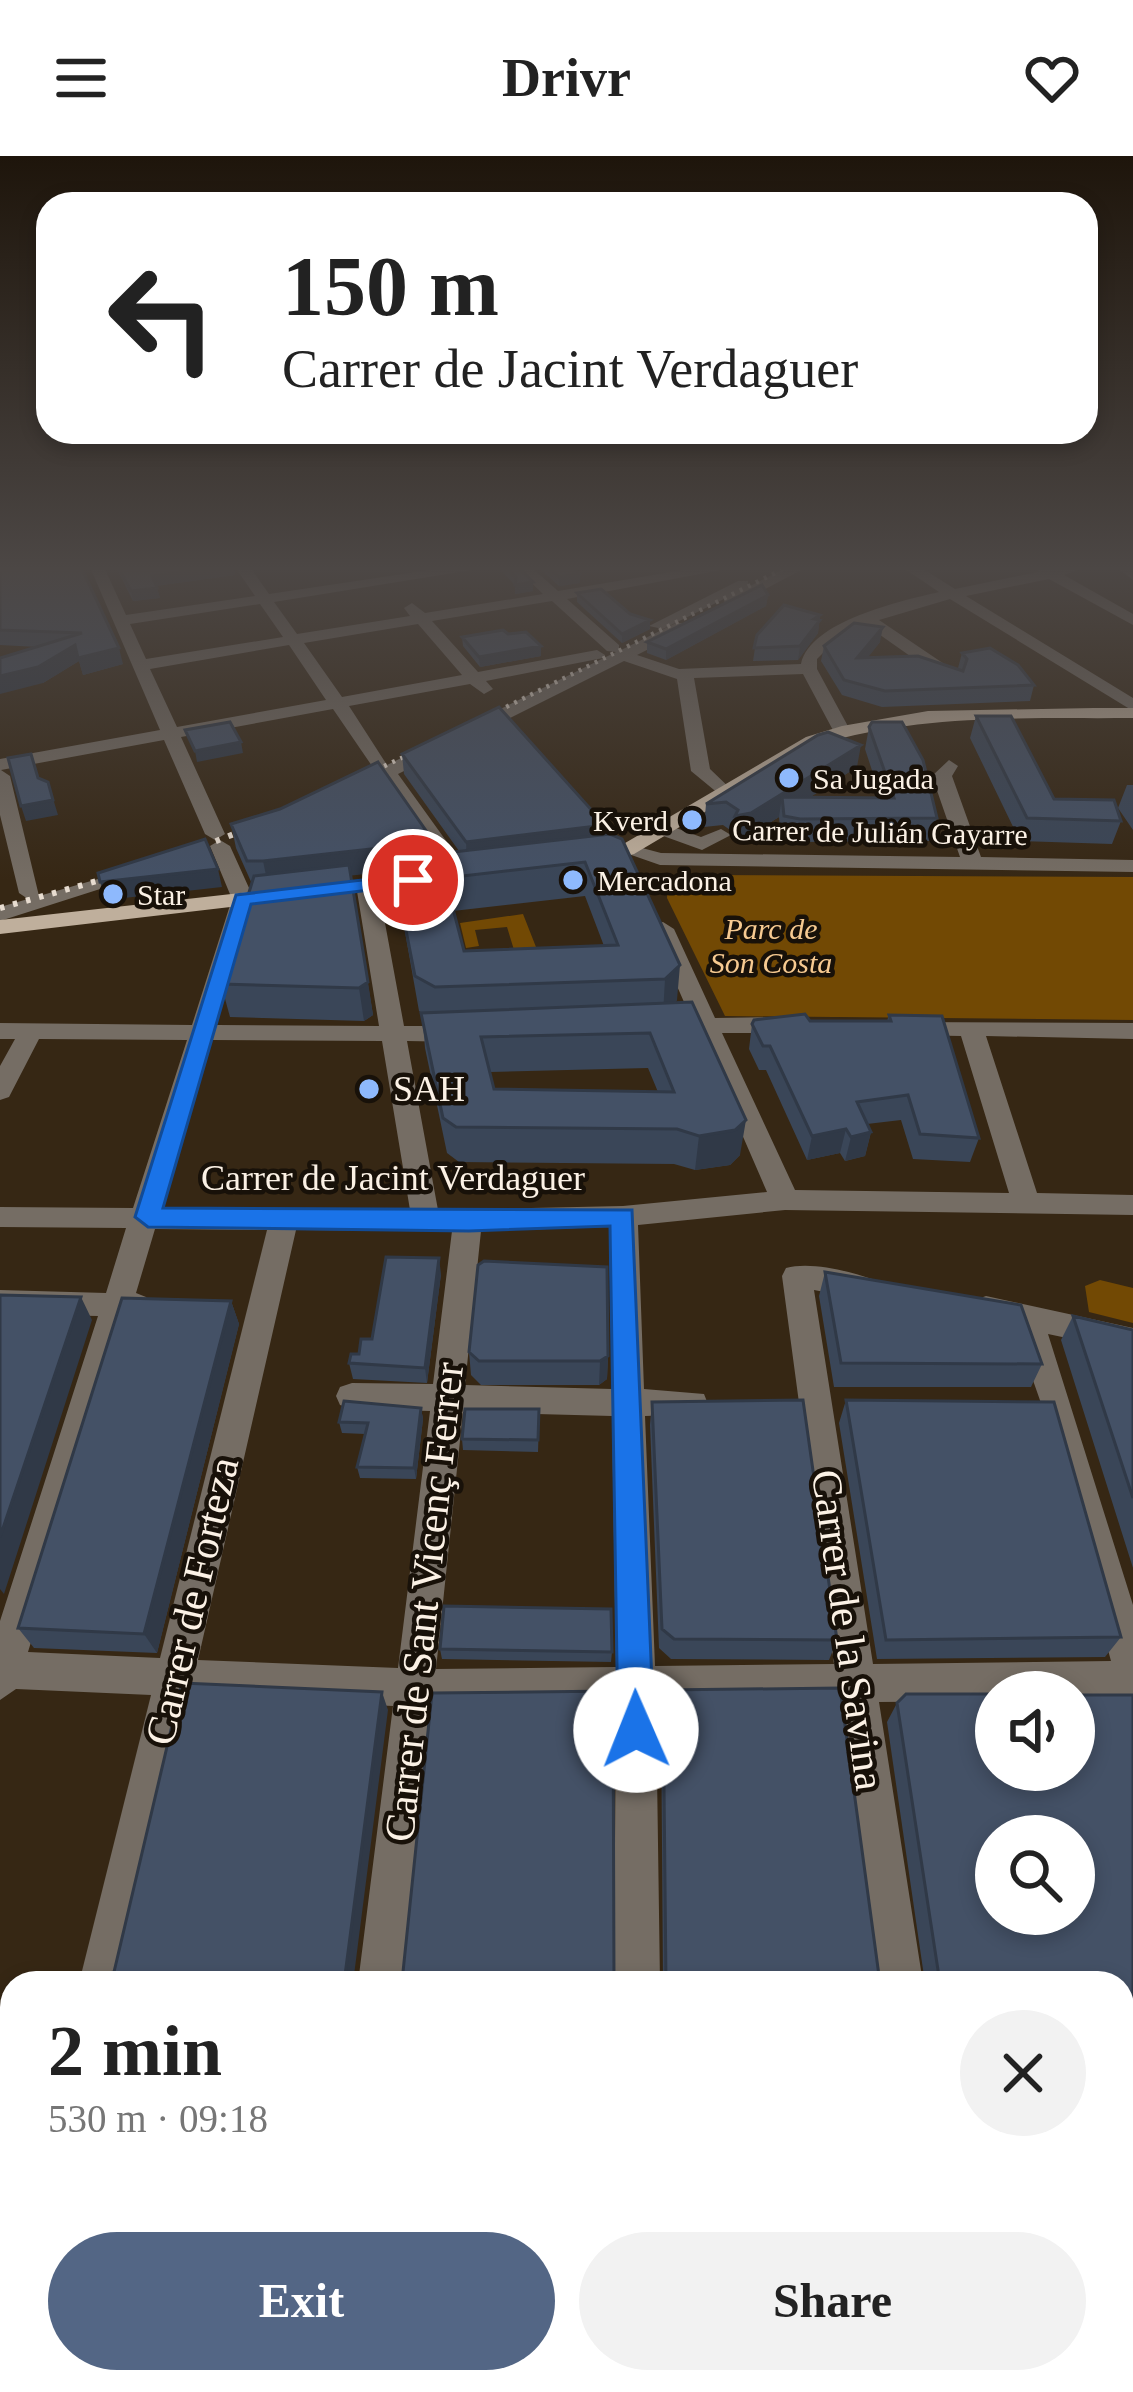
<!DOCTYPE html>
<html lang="en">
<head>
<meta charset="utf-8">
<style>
  body { margin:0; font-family:"Times New Roman",serif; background:#f2f2f2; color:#222; height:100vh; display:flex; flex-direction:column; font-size:45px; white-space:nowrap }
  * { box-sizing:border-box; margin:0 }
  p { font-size:39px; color:#767676 }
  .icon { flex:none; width:66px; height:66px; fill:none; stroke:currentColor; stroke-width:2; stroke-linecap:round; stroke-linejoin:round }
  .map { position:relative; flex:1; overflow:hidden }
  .drawer { position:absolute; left:0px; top:1815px; width:1134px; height:423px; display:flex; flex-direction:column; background:#fff; border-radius:36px 36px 0 0; box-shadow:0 6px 18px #0003 }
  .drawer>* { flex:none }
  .hud { position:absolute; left:36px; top:36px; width:1062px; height:252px; border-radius:36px; box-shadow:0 6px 18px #0003; background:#fff; color:#222; overflow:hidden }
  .tools { position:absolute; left:975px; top:1515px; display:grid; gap:24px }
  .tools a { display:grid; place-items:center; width:120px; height:120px; border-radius:50%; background:#fff; box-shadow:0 6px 18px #0003; font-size:60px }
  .pin { position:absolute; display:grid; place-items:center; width:102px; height:102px; color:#fff; margin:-51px; border:6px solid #fff; border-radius:50%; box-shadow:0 3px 12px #0007 }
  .me { position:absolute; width:132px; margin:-66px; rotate:359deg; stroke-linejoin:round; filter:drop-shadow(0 0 9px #0008) }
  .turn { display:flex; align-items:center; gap:42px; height:252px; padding:0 48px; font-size:54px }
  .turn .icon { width:156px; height:156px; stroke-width:2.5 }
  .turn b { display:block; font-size:84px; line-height:102px }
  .round { display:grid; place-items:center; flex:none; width:126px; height:126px; border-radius:63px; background:#f2f2f2 }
  .head { display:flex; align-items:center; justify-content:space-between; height:204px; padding:0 48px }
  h1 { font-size:72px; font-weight:700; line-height:90px }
  .action { display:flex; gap:24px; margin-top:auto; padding:24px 48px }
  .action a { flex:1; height:138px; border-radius:72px; background:#536685; color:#fff; font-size:48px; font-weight:700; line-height:138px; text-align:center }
  .action a+a { background:#f2f2f2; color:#222 }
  header { display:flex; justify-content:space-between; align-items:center; height:156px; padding:0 48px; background:#fff; font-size:54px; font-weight:700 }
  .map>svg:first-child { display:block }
</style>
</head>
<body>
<header><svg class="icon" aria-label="menu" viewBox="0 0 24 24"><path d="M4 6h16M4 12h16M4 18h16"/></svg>Drivr<svg class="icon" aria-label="heart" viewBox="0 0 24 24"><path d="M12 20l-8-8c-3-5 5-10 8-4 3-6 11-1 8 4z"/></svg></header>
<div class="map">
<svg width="1133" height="2236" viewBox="0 0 1133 2236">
  <rect width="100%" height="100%" fill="#362714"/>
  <path fill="#724904" d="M696,719L1133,721V864L725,860L667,742L668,730Z
    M523,758L549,824L521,817L507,771L475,774L479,790L466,792L460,767Z
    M1100,1124L1133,1132V1167L1089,1156L1085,1130Z"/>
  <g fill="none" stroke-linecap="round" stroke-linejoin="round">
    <path fill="#756d64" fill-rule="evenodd" d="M90,411H104L126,459L255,440L235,411H250L269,438L450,411H490L274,446L297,478L410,460L404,452L412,447L425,457L543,438L515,411H531L558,435L701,411H737L567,443L619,489V495L676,467H688V473L637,499L679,513L801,508C810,465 901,445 939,436L902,411H920L955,433L1038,416V411H1085L1064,419L1133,458V469L1049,423L966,440L1133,542V555L950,443L879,464L959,518V526H947L866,469L834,486L817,503V513L850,574L847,578H835L803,518L694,522L710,613L735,637L725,643L691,615L677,523L624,505L398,618L470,718L459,724L451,723L384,625L355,639H341V631L382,611L372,610L333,553L181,581L225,678L215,684L205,678L164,584L1,614L10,620L39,740L136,712L147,718L0,765V751L28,743L19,737L0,659V603L160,574ZM552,445L607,495L616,496L387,609L349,550L470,528L484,538L493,533L486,525L603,502L605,499L597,494L478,516L432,465ZM260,448L283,481L146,503L130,468ZM418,468L462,519L342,541L304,487ZM289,489L326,544L177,571L150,513Z
      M788,411H807L735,449H725L724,443L663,473L649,470L738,425H748V431Z
      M1116,411H1132L1133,424Z
      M949,604L958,610L952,620L981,701L1133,704V716L660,709L617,694L627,688L661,697L960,701L932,620Z
      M662,667L701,681L721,673L731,679L702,694L655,677L652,673Z
      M220,684L230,690L254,743L216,869L379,870L356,729L367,723L378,729L404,870H462L474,878L462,886L407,885L438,1054L623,1050L767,1036L698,877L666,878L654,870L666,862H691L652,773L655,768L663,766L674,773L715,862L792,861L804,869L792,877H722L795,1034L1009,1037L961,880L906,879L897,876V866L1133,867V883L986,880L1037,1037L1133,1039V1059L785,1054L638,1069L644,1233L704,1238L708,1248L704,1258L645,1260L655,1510L834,1508L782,1120L786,1112C810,1105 848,1115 872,1123L876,1131L872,1139L861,1143L814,1134L873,1508L1111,1505L1042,1250L1014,1170L975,1160L971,1152L975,1144L986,1140L1133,1172V1196L1048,1178L1133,1449V1543L1074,1544V1536H996V1545L879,1546L923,1827H877L839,1546L656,1548L660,1827H614L616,1549L432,1551L404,1827H358L393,1550L190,1541L125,1827H79L151,1539L16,1533L0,1544V1465L98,1160L0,1158V1134L106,1137L126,1072L0,1071V1051L133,1052L187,884L39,883L9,941L0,944V910L15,883H0V867L192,869L232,743L210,690ZM212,884L382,885L410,1054L161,1052ZM609,1071L612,1233L465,1229L481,1075ZM155,1073L267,1074L160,1502L28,1496L129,1161L146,1157L150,1149L146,1141L136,1137ZM296,1074L452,1075L433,1228L352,1227L340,1231L336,1240L340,1249L352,1253L430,1255L398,1512L198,1504ZM463,1256L612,1260L616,1511L436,1513Z
      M1122,1954L1133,1955V2003L1122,2002Z
      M12,2179V2226H34L32,2236H0V2184Z
      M309,2226H363L361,2236H307Z
      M614,2226H668L669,2236H615Z
      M931,2226H985L986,2236H932Z"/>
    <path fill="#bfaf9c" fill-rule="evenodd" d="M1094,552H1133V562C1027,563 921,557 818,589L634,698L591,709L581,703L620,690L806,581L842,570L928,555Z
      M436,715L447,721L444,726L0,778V764Z"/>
    <path stroke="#e7dcd0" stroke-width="4.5" stroke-dasharray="3 6" stroke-linecap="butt" d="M474,567L787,411
      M376,614L431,588"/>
    <path stroke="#e7dcd0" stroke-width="6" stroke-dasharray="4.5 9" stroke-linecap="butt" d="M349,627L382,611
      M178,700L262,667
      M0,752L133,715"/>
  </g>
  <path fill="#3a4658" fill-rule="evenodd" d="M0,411L123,508L83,519L79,505L43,527L38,491L0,489Z
    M116,411H234L235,419L156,430L160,442L133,445Z
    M497,411H518L533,426V435L515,438V429Z
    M538,411H572L580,418V427L559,430Z
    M577,437L650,464V473L622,487L577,446Z
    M768,439L766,450L666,504L647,497V486Z
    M820,459L818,477L798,504L753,505L757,479Z
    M508,478L541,490V500L480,511L463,490L462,481Z
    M880,486L867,502L960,514L958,512L962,497L1034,529L1030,545L882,551L842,539L821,505L824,490Z
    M976,560L1054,643L1121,665L1112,688L1020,685L970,582Z
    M869,571L937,662L931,685L796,686L781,684L779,661L748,680L733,684V676L723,669L704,671L706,648L857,611L810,641L881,642L865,593Z
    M402,598L605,669V679L677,844L674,847L740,999L730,1009L695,1014L674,1008L459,1006L447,997L425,892L422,857L419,855L394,714L350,719L373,859L364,865L230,861L221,828L252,728L236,692L231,668L434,686L435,698L459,695L404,618ZM585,740L604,790L464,795L453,755ZM648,912L658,936L494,933L490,916Z
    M1127,629H1133V674L1118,652Z
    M889,859L979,982L970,1006L913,1003L901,964L867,968L871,976L865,1000L845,1005L840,997L807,1004L766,914H759L749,893L752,868L810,865H887Z
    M825,1116L1042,1208L1031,1231H834L819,1140Z
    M441,1118L427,1227L353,1223L349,1207Z
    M231,1145L239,1168L157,1497L34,1492L18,1472Z
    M1073,1160L1133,1174V1412L1061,1184Z
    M469,1196L608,1200L607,1223L599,1229H481L471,1219Z
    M846,1244L1121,1481L1105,1501L877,1503L839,1267Z
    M652,1246L837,1484L829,1504L671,1503L659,1492L650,1269Z
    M421,1252L423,1263L416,1323L360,1322L357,1311L365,1278L342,1277L339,1266Z
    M539,1265L538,1296L463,1294L462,1283Z
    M440,1493L612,1496L611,1506L442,1503Z
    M663,1534L880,1827H663L661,1552Z
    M1133,1539V1942L1122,1941V1827H925L887,1566L897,1547Z
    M990,2226H1122L1133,2236H991Z"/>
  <path fill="#303947" d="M219,411H234L235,419L154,430L152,420Z
    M580,418V427L559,430V421Z
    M533,426V435L515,438V429Z
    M157,432L160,442L133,445L131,435Z
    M768,439L766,450L666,504V493Z
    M820,459L818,477L798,504L800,490L814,463Z
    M650,464V473L622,487V478Z
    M883,471L880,486L855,518L857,502Z
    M75,489L119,492L123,508L83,519L79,505L43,527L0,538V520Z
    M541,490V500L480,511L479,501Z
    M241,586L243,597L197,606L195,595Z
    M861,589L857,611L784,658L782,641L779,661L748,680L733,684L735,660Z
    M48,626L58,659L26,665L21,650Z
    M605,669V689L467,706L466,686Z
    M434,686L436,710L268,729L263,705Z
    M218,713L222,731L106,744L100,726Z
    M680,809L677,844L663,858L665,823Z
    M368,826L373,859L364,865L359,832Z
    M746,964L740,999L730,1009L695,1014L699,980Z
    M846,973L840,997L807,1004L812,980Z
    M871,976L865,1000L845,1005L851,981Z
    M439,1102L441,1118L427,1227L425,1212Z
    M81,1141L92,1164L4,1438L0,1433V1381Z
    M231,1145L239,1168L157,1497L144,1478Z
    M608,1200L607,1223L599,1229L600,1205Z
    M421,1252L423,1263L416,1323L414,1312Z
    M382,1536L388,1554L353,1827H344Z
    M292,2226H302L301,2236H290Z"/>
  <path fill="#445166" stroke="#303947" stroke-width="3" fill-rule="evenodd" d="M13,411H81L119,492L78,502L75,489L38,511L0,520V502L82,477L0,474V413Z
    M118,411H219L152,420L157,432L131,435Z
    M506,411H518L533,426L515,429L516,421Z
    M548,411H572L580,418L559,421Z
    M762,429L768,439L666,493L647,486Z
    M601,433L630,458L650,464L622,478L577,437Z
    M784,449L820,459L814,463L820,464L800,490L754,492L757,479Z
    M854,467L883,471L857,502L918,500L963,515L967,503L962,497L990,492L1018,509L1034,529L885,535L844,524L824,490Z
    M503,474L508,478L526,476L541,490L479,501L462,481Z
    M499,551L605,669L466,686L402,598Z
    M976,560H1011L1054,643L1114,644L1121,665L1027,662Z
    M230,566L241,586L195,595L185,574Z
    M872,566H902L923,604L937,662L800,663L784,660L782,641L894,642L869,571Z
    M828,576L861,589L751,657L735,660L738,654L726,646L706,648L818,579Z
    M31,598L38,622L48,626L53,644L21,650L8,602Z
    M378,606L434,686L263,705H247L231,668L280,653Z
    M610,678L622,683L680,809L665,823L435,831L415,820L392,703ZM585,706L618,789L464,795L445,722Z
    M205,683L218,713L100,726L98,717Z
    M349,709L368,826L359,832L221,828L254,720Z
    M692,846L746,964L735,974L699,980L677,973L456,971L443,962L421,857ZM650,877L674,936L494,933L481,881Z
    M805,858L810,865H891L889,859L942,860L979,982L920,978L908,939L857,946L871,976L851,981L846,973L812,980L770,890H763L752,868L754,864Z
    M386,1101L439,1102L425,1212L349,1207L351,1198H359L361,1183H372Z
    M484,1105L607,1111L608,1200L600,1205H479L469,1196L478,1109Z
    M825,1116L1021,1149L1042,1208L841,1207Z
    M0,1139L81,1141L0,1381Z
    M122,1142L231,1145L144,1478L18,1472Z
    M1073,1160L1133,1174V1342Z
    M803,1244L837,1484L674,1483L662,1473L652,1246Z
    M846,1244L1054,1246L1121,1481L886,1484Z
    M344,1245L421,1252L414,1312L357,1311L368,1267L339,1266Z
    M465,1253H539L538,1284L462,1283Z
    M444,1450L611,1453L612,1496L440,1493Z
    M182,1527L382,1536L344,1827H92L93,1820L114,1816Z
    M840,1532L880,1827H666L663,1534Z
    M613,1535L614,1827H390L391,1820L403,1816L432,1537Z
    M906,1538H996V1614H1074V1539H1133V1933L1122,1932V1827H940L897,1547ZM996,1680H1074V1758H996Z
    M1122,2005L1133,2006V2236H1005L1004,2226H1122Z
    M12,2149V2226L0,2225V2197Z
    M15,2226H292L290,2236H14Z
    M359,2226H613V2236H358Z
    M680,2226H939L941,2236H681Z"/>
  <linearGradient id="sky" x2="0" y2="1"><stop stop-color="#1e150b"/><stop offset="0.57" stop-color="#4c4745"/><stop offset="1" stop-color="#4c4745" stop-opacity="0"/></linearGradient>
  <rect width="1133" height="724" fill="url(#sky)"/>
  <path fill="#1a73e8" stroke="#114b97" stroke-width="3" d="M413,718L423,724L420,728L251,748L163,1052L632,1054L654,1574L649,1587L636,1592L623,1587L618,1574L610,1070L469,1075L148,1071L135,1061L236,739Z"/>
  <g fill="#8eb9fd" stroke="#181109" stroke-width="4.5">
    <circle cx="789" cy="622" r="12"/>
    <circle cx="692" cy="664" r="12"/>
    <circle cx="573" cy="724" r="12"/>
    <circle cx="113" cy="738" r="12"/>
    <circle cx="369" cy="933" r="12"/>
  </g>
  <g text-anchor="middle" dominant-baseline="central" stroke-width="9" stroke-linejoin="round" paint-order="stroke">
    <g font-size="30" fill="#fbf1e5" stroke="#181109" text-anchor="start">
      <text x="813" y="622">Sa Jugada</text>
      <text x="668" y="664" text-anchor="end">Kverd</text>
      <text x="597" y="724">Mercadona</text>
      <text x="137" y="738">Star</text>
    </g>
    <g font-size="30" fill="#fbf1e5" stroke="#181109">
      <text transform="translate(880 676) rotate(1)">Carrer de Julián Gayarre</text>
    </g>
    <g font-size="30" font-style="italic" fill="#f7ca91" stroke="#181109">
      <text x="771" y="772">Parc de<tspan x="771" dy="34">Son Costa</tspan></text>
    </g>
    <g font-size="36" fill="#fbf1e5" stroke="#181109" text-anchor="start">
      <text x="393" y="933">SAH</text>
    </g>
    <g font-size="36" fill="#fbf1e5" stroke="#181109">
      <text x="393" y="1022">Carrer de Jacint Verdaguer</text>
    </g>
    <g font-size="42" fill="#fbf1e5" stroke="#181109">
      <text transform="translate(192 1445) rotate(-77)">Carrer de Forteza</text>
      <text transform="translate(424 1446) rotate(-84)">Carrer de Sant Vicenç Ferrer</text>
      <text transform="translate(848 1474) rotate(82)">Carrer de la Savina</text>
    </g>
  </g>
</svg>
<div class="tools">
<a><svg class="icon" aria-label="sound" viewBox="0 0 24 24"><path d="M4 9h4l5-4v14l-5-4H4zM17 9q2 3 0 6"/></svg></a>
<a><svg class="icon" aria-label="search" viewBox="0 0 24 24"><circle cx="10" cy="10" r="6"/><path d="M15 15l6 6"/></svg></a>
</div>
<div class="pin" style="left:413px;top:724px;background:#d93025"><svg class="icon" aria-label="arrive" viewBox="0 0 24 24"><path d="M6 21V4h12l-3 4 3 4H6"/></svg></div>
<svg class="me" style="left:636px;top:1574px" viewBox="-20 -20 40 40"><circle r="19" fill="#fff"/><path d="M0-13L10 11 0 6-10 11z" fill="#1a73e8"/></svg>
<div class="hud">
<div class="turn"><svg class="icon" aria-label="left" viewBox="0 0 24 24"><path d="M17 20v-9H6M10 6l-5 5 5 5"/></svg><div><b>150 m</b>Carrer de Jacint Verdaguer</div></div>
</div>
<section class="drawer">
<div class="head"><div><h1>2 min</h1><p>530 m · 09:18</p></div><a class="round"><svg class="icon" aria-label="close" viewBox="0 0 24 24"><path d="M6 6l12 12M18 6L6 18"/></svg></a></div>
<div class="action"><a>Exit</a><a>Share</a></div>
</section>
</div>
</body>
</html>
